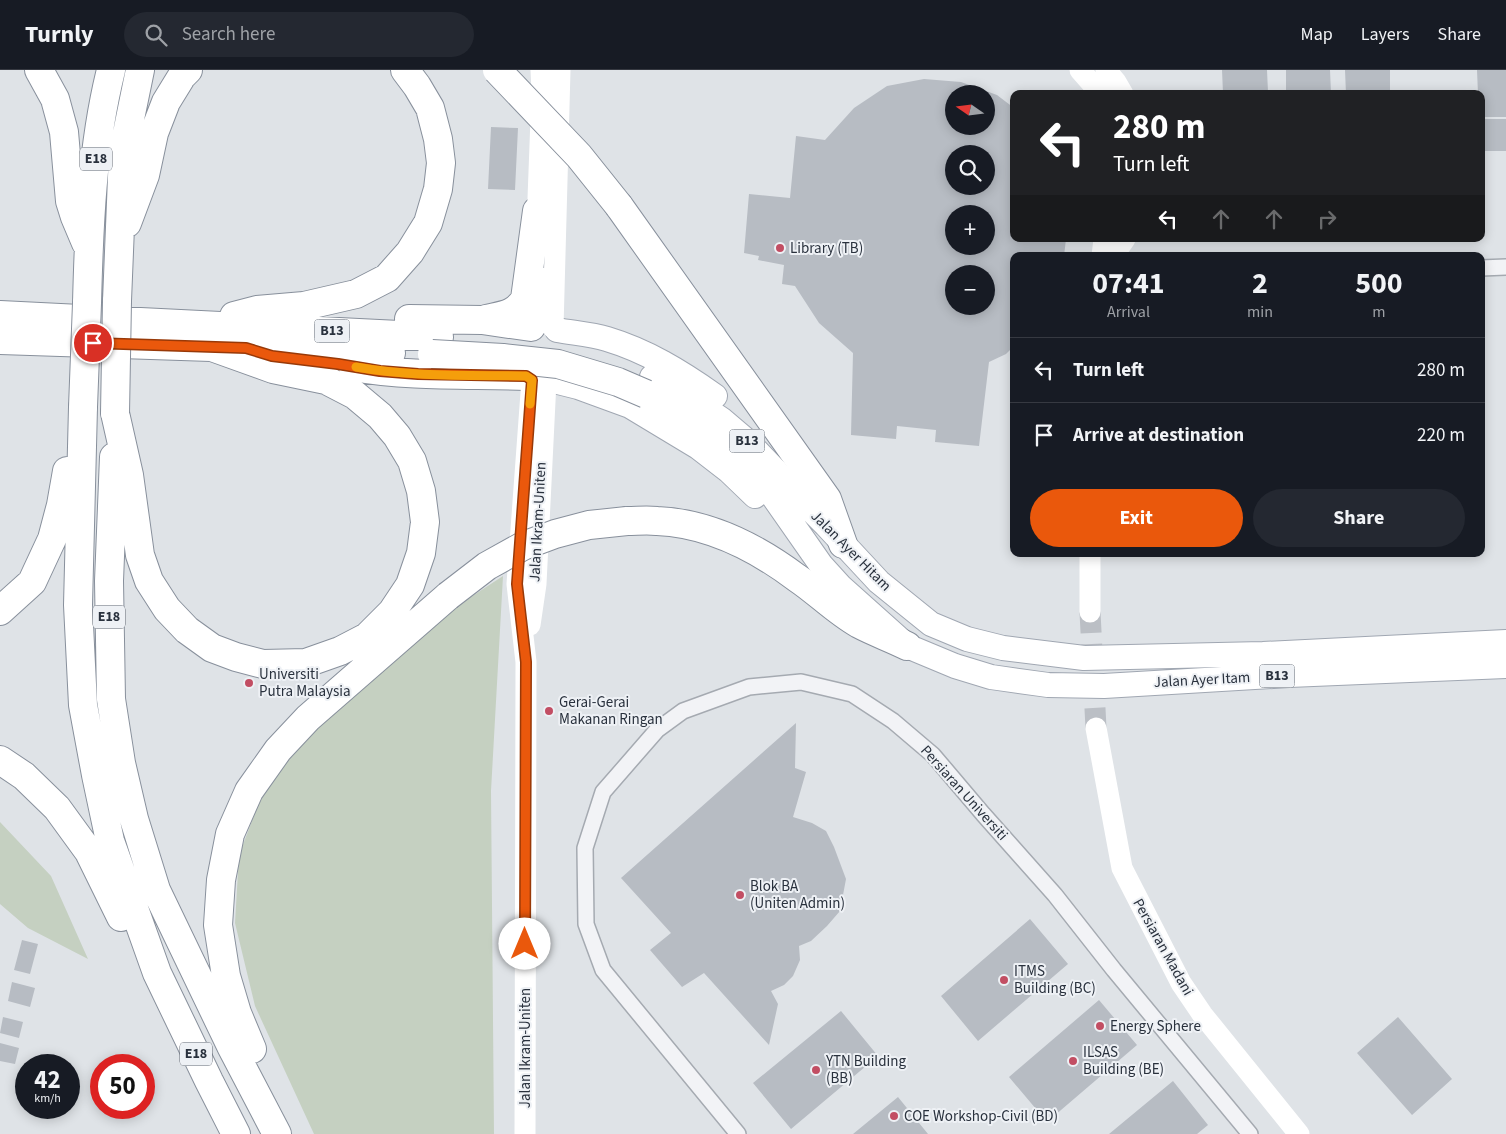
<!DOCTYPE html>
<html lang="en">
<head>
<meta charset="utf-8">
<style>
  body { margin:0; font-family:"Source Sans 3",sans-serif; background:#242831; color:#f1f3f6; height:100vh; display:flex; flex-direction:column; font-size:19px; white-space:nowrap }
  * { box-sizing:border-box; margin:0 }
  p { font-size:16px; color:#9ea1a6 }
  .icon { flex:none; width:28px; height:28px; fill:none; stroke:currentColor; stroke-width:2; stroke-linecap:round; stroke-linejoin:round }
  .map { position:relative; flex:1; overflow:hidden }
  .drawer { position:absolute; left:1010px; top:182px; width:475px; height:305px; display:flex; flex-direction:column; background:#171b24; border-radius:10px; box-shadow:0 2px 12px #0003 }
  .drawer>* { flex:none }
  .top-card { position:absolute; left:1010px; top:20px; width:475px; height:152px; border-radius:10px; box-shadow:0 2px 12px #0003; background:#202124; color:#fff; overflow:hidden }
  .needle { width:32px; rotate:284deg }
  .controls { position:absolute; left:945px; top:15px; display:grid; gap:10px }
  .controls a { display:grid; place-items:center; width:50px; height:50px; border-radius:50%; background:#171b24; box-shadow:0 2px 12px #0003; font-size:25px }
  .speed { position:absolute; left:15px; top:984px; display:flex; gap:10px; font-size:25px; font-weight:700; text-align:center }
  .speed>* { display:grid; place-content:center; width:65px; height:65px; border-radius:50%; background:#171b24; box-shadow:0 2px 12px #0003; line-height:1 }
  .speed small { font-size:12px; font-weight:400 }
  .speed .limit { border:8px solid #d22; background:#fff; color:#111 }
  .pin { position:absolute; display:grid; place-items:center; width:42px; height:42px; color:#fff; margin:-21px; border:2px solid #fff; border-radius:50%; box-shadow:0 1px 5px #0007 }
  .me { position:absolute; width:55px; margin:-28px; rotate:0deg; stroke-linejoin:round; filter:drop-shadow(0 0 4px #0008) }
  .turn { display:flex; align-items:center; gap:18px; height:105px; padding:0 20px; font-size:22px }
  .turn .icon { width:65px; height:65px; stroke-width:2.5 }
  .turn b { display:block; font-size:35px; line-height:42px }
  .lanes { display:flex; align-items:center; height:48px; padding:0 20px; background:#0003; justify-content:center; gap:25px; direction:ltr }
  .lanes .off { opacity:.35 }
  .eta { display:flex; justify-content:space-evenly; align-items:center; height:85px; text-align:center }
  .eta b { font-size:30px; font-weight:700; line-height:35px }
  .cta { display:flex; gap:10px; margin-top:auto; padding:10px 20px }
  .cta a { flex:1; height:58px; border-radius:30px; background:#ea580c; color:#fff; font-size:20px; font-weight:700; line-height:58px; text-align:center }
  .cta a+a { background:#242831; color:#f1f3f6 }
  ul { padding:0; list-style:none }
  li { display:flex; align-items:center; gap:15px; height:65px; padding:0 20px; border-top:1px solid #363941 }
  li div { flex:1 }
  li b { display:block; font-size:19px }
  li em { font-style:normal }
  header { display:flex; align-items:center; gap:30px; box-sizing:border-box; height:70px; padding:0 25px; background:#171b24; border-bottom:1px solid #363941 }
  header strong { font-size:24px }
  nav { display:flex; gap:28px; margin-inline-start:auto; font-size:18px }
  .search { width:350px; height:45px; background:#242831; display:flex; align-items:center; gap:12px; box-sizing:border-box; padding:0 18px; border-radius:28px; color:#9ea1a6; font-size:19px }
  .map>svg:first-child { display:block }
</style>
</head>
<body>
<header>
<strong>Turnly</strong>
<div class="search"><svg class="icon" aria-label="search" viewBox="0 0 24 24"><circle cx="10" cy="10" r="6"/><path d="M15 15l6 6"/></svg>Search here</div>
<nav><a>Map</a><a>Layers</a><a>Share</a></nav>
</header>
<div class="map">
<svg width="1506" height="1064" viewBox="0 0 1506 1064">
  <rect width="100%" height="100%" fill="#dfe3e7"/>
  <path fill="#c5d0c1" d="M503,506L491,721L494,1064H314L255,936L235,853L239,785L263,722L296,672L448,542Z
    M0,752L51,806L88,889L28,858L0,834Z"/>
  <path fill="#b7bcc3" fill-rule="evenodd" d="M1222,0H1267L1268,22L1223,23Z
    M1286,0H1330L1331,24H1286Z
    M1345,0H1390V24H1346Z
    M1477,0H1506V47H1481V24H1478Z
    M924,9L961,12L997,25L1014,38V169H1066L1064,186H1014V276L1006,284L989,292L979,376L935,372L936,360L897,356L896,369L851,365L853,283L819,253L795,216L782,214L784,195L758,190L759,186L744,183L749,124L790,128L796,66L825,70L854,38L887,16ZM954,24H986V56H954ZM954,84H986V116H954ZM954,144H986V176H954ZM954,204H986V236H954Z
    M1481,49H1506V81H1481Z
    M491,57L518,58L515,120L488,119Z
    M796,653L795,698L806,702L793,747L812,753L826,761L834,777L846,809L840,841L827,856L811,871L799,876L800,890L793,906L784,915L771,921L778,934L769,975L704,903L682,917L650,880L671,863L621,808Z
    M1030,849L1068,894L978,971L941,926Z
    M22,870L38,874L30,904L14,900Z
    M12,912L35,918L30,937L8,931Z
    M1099,930L1137,975L1047,1052L1009,1007Z
    M841,941L878,986L791,1059L753,1013Z
    M3,947L23,952L19,968L0,963Z
    M1398,947L1452,1009L1412,1045L1357,983Z
    M0,973L19,978L15,994L0,991Z
    M1173,1011L1208,1055L1197,1064H1109Z
    M898,1027L928,1064H853Z"/>
  <g fill="none" stroke-linecap="round" stroke-linejoin="round">
    <path stroke="#bbbfc5" stroke-width="21" stroke-dasharray="21 11" stroke-linecap="butt" d="M1090,542L1096,658"/>
    <g stroke="#a5aab1" stroke-width="18">
      <path id="street" d="M1481,198L1506,197
        M738,1064L603,900L586,854L585,778L603,722L657,660L683,641L749,617L801,612L852,624L893,651L933,685L983,744L1055,825L1114,900L1250,1064"/>
    </g>
    <g stroke="#a0a7b2" stroke-width="26">
      <path id="primary" d="M557,260C573,263 591,264 607,269C647,281 681,302 715,326
        M652,307L691,329L721,349L748,372L775,400L798,427L826,455L879,512L931,554L967,569L1003,578L1084,588L1263,584L1506,572
        M550,310L578,317L630,336L698,377L729,401L755,426
        M646,324L680,343L715,367L742,391L770,422L821,495L841,517L907,576L955,596L991,607L1048,615L1104,616L1289,605L1506,596"/>
    </g>
    <g stroke="#88909c" stroke-width="30">
      <path id="highway" d="M39,0L55,29L64,62L70,131L75,147L86,173
        M619,136L827,429L843,474
        M127,153L145,105L154,63L166,32L182,6L188,0
        M117,231L123,83L140,0
        M87,233C89,156 92,76 111,0
        M0,245L439,267
        M234,246L257,240L304,236L356,224L387,208L410,182L428,153L438,119L441,93L438,69L430,38L417,16L405,0
        M409,249L482,250L531,257
        M486,249C503,245 515,245 525,229L537,141
        M0,270L391,283
        M353,297C410,307 468,304 526,306
        M83,337L78,535L83,635L96,705L110,771L157,903L209,1011L236,1064
        M115,343L129,405L140,485L149,511L167,539L187,560L212,578L236,587L263,594L306,593L340,581L367,567L392,542L410,515L421,483L425,452L421,421L412,391L397,366L380,346L355,325L326,310L273,299L209,276
        M114,387L109,511L111,629L121,693L134,749L156,820L231,976L277,1064
        M627,451C637,451 647,450 657,451C708,453 757,478 797,508C818,522 836,541 859,554C874,562 891,568 907,576
        M0,541L32,512L52,469L61,435L67,401
        M0,690L24,706L57,738L89,782L121,847
        M252,979L237,943L226,906L218,855L221,810L230,764L249,721L278,680L308,648L448,526"/>
    </g>
    <use href="#street" stroke="#f2f3f6" stroke-width="15"/>
    <path stroke="#fff" stroke-width="21" d="M1080,0L1101,24
      M1106,0L1116,12L1123,24
      M537,155L542,22L541,0
      M1102,186L1104,169
      M1113,186L1125,169
      M537,255V206
      M553,258L560,0
      M1090,542V484
      M530,555L536,514L546,311
      M1096,658L1122,798L1181,913L1202,944L1299,1064
      M525,1064L526,592L517,514L532,309"/>
    <use href="#primary" stroke="#fff" stroke-width="24"/>
    <use href="#highway" stroke="#fff" stroke-width="28"/>
    <g stroke="#88909c" stroke-width="30" stroke-linecap="butt">
      <path id="highway-bridge" d="M497,0L579,86L619,136
        M432,284L503,288L558,294L618,312L646,324
        M83,337L87,233
        M115,343L117,231
        M448,526L487,496L523,476L555,464L589,455L627,451"/>
    </g>
    <use href="#highway-bridge" stroke="#fff" stroke-width="28"/>
  </g>
  <g fill="none" stroke-linecap="round" stroke-linejoin="round">
    <g stroke="#983908" stroke-width="12">
      <path id="route" d="M93,273L246,278L272,286L338,294L380,301L418,304L526,306L532,310L517,514L526,592L525,874"/>
    </g>
    <use href="#route" stroke="#ea580c" stroke-width="9"/>
    <path stroke="#f59e0b" stroke-width="9" d="M356,297C412,307 469,305 526,306L532,310L530,334"/>
  </g>
  <g fill="#c24e63" stroke="#eef1f5" stroke-width="2">
    <circle cx="780" cy="178" r="5"/>
    <circle cx="249" cy="613" r="5"/>
    <circle cx="549" cy="641" r="5"/>
    <circle cx="740" cy="825" r="5"/>
    <circle cx="1004" cy="910" r="5"/>
    <circle cx="1100" cy="956" r="5"/>
    <circle cx="1073" cy="991" r="5"/>
    <circle cx="816" cy="1000" r="5"/>
    <circle cx="894" cy="1046" r="5"/>
  </g>
  <g text-anchor="middle" dominant-baseline="central" stroke-width="4" stroke-linejoin="round" paint-order="stroke">
    <g fill="#eef1f5" stroke="#646b74" stroke-width="1">
      <rect x="80" y="77.5" width="32" height="23" rx="4"/>
      <rect x="314.5" y="249.5" width="35" height="23" rx="4"/>
      <rect x="729.5" y="359.5" width="35" height="23" rx="4"/>
      <rect x="93" y="535.5" width="32" height="23" rx="4"/>
      <rect x="1259.5" y="594.5" width="35" height="23" rx="4"/>
      <rect x="180" y="972.5" width="32" height="23" rx="4"/>
    </g>
    <g font-size="14" font-weight="bold" fill="#29313d">
      <text x="96" y="89">E18</text>
      <text x="332" y="261">B13</text>
      <text x="747" y="371">B13</text>
      <text x="109" y="547">E18</text>
      <text x="1277" y="606">B13</text>
      <text x="196" y="984">E18</text>
    </g>
    <g font-size="15" fill="#29313d" stroke="#eef1f5" text-anchor="start">
      <text x="790" y="178">Library (TB)</text>
      <text x="259" y="604">Universiti<tspan x="259" dy="17">Putra Malaysia</tspan></text>
      <text x="559" y="632">Gerai-Gerai<tspan x="559" dy="17">Makanan Ringan</tspan></text>
      <text x="750" y="816">Blok BA<tspan x="750" dy="17">(Uniten Admin)</tspan></text>
      <text x="1014" y="901">ITMS<tspan x="1014" dy="17">Building (BC)</tspan></text>
      <text x="1110" y="956">Energy Sphere</text>
      <text x="1083" y="982">ILSAS<tspan x="1083" dy="17">Building (BE)</tspan></text>
      <text x="826" y="991">YTN Building<tspan x="826" dy="17">(BB)</tspan></text>
      <text x="904" y="1046">COE Workshop-Civil (BD)</text>
    </g>
    <g font-size="15" fill="#29313d" stroke="#eef1f5">
      <text transform="translate(538 452) rotate(-87)">Jalan Ikram-Uniten</text>
      <text transform="translate(851 481) rotate(45)">Jalan Ayer Hitam</text>
      <text transform="translate(1202 610) rotate(-3)">Jalan Ayer Itam</text>
      <text transform="translate(964 723) rotate(48)">Persiaran Universiti</text>
      <text transform="translate(1163 877) rotate(61)">Persiaran Madani</text>
      <text transform="translate(525 978) rotate(-90)">Jalan Ikram-Uniten</text>
    </g>
  </g>
</svg>
<div class="controls">
<a><svg class="needle" viewBox="-14 -14 28 28"><path d="M0-13l5 13h-10z" fill="#e53935"/><path d="M0 13l5-13h-10z" fill="#9ea1a6"/></svg></a>
<a><svg class="icon" aria-label="search" viewBox="0 0 24 24"><circle cx="10" cy="10" r="6"/><path d="M15 15l6 6"/></svg></a>
<a>+</a>
<a>−</a>
</div>
<div class="speed"><div>42<small>km/h</small></div><div class="limit">50</div></div>
<div class="pin" style="left:93px;top:273px;background:#d93025"><svg class="icon" aria-label="arrive" viewBox="0 0 24 24"><path d="M6 21V4h12l-3 4 3 4H6"/></svg></div>
<svg class="me" style="left:525px;top:874px" viewBox="-20 -20 40 40"><circle r="19" fill="#fff"/><path d="M0-13L10 11 0 6-10 11z" fill="#ea580c"/></svg>
<div class="top-card">
<div class="turn"><svg class="icon" aria-label="left" viewBox="0 0 24 24"><path d="M17 20v-9H6M10 6l-5 5 5 5"/></svg><div><b>280 m</b>Turn left</div></div>
<div class="lanes"><svg class="icon" aria-label="left" viewBox="0 0 24 24"><path d="M17 20v-9H6M10 6l-5 5 5 5"/></svg><svg class="icon off" aria-label="ahead" viewBox="0 0 24 24"><path d="M12 20V5M6 11l6-6 6 6"/></svg><svg class="icon off" aria-label="ahead" viewBox="0 0 24 24"><path d="M12 20V5M6 11l6-6 6 6"/></svg><svg class="icon off" aria-label="right" viewBox="0 0 24 24"><path d="M7 20v-9h11M14 6l5 5-5 5"/></svg></div>
</div>
<section class="drawer">
<div class="eta">
<div><b>07:41</b><p>Arrival</p></div>
<div><b>2</b><p>min</p></div>
<div><b>500</b><p>m</p></div>
</div>
<ul>
<li><svg class="icon" aria-label="left" viewBox="0 0 24 24"><path d="M17 20v-9H6M10 6l-5 5 5 5"/></svg><div><b>Turn left</b></div><em>280 m</em></li>
<li><svg class="icon" aria-label="arrive" viewBox="0 0 24 24"><path d="M6 21V4h12l-3 4 3 4H6"/></svg><div><b>Arrive at destination</b></div><em>220 m</em></li>
</ul>
<div class="cta"><a>Exit</a><a>Share</a></div>
</section>
</div>
</body>
</html>
